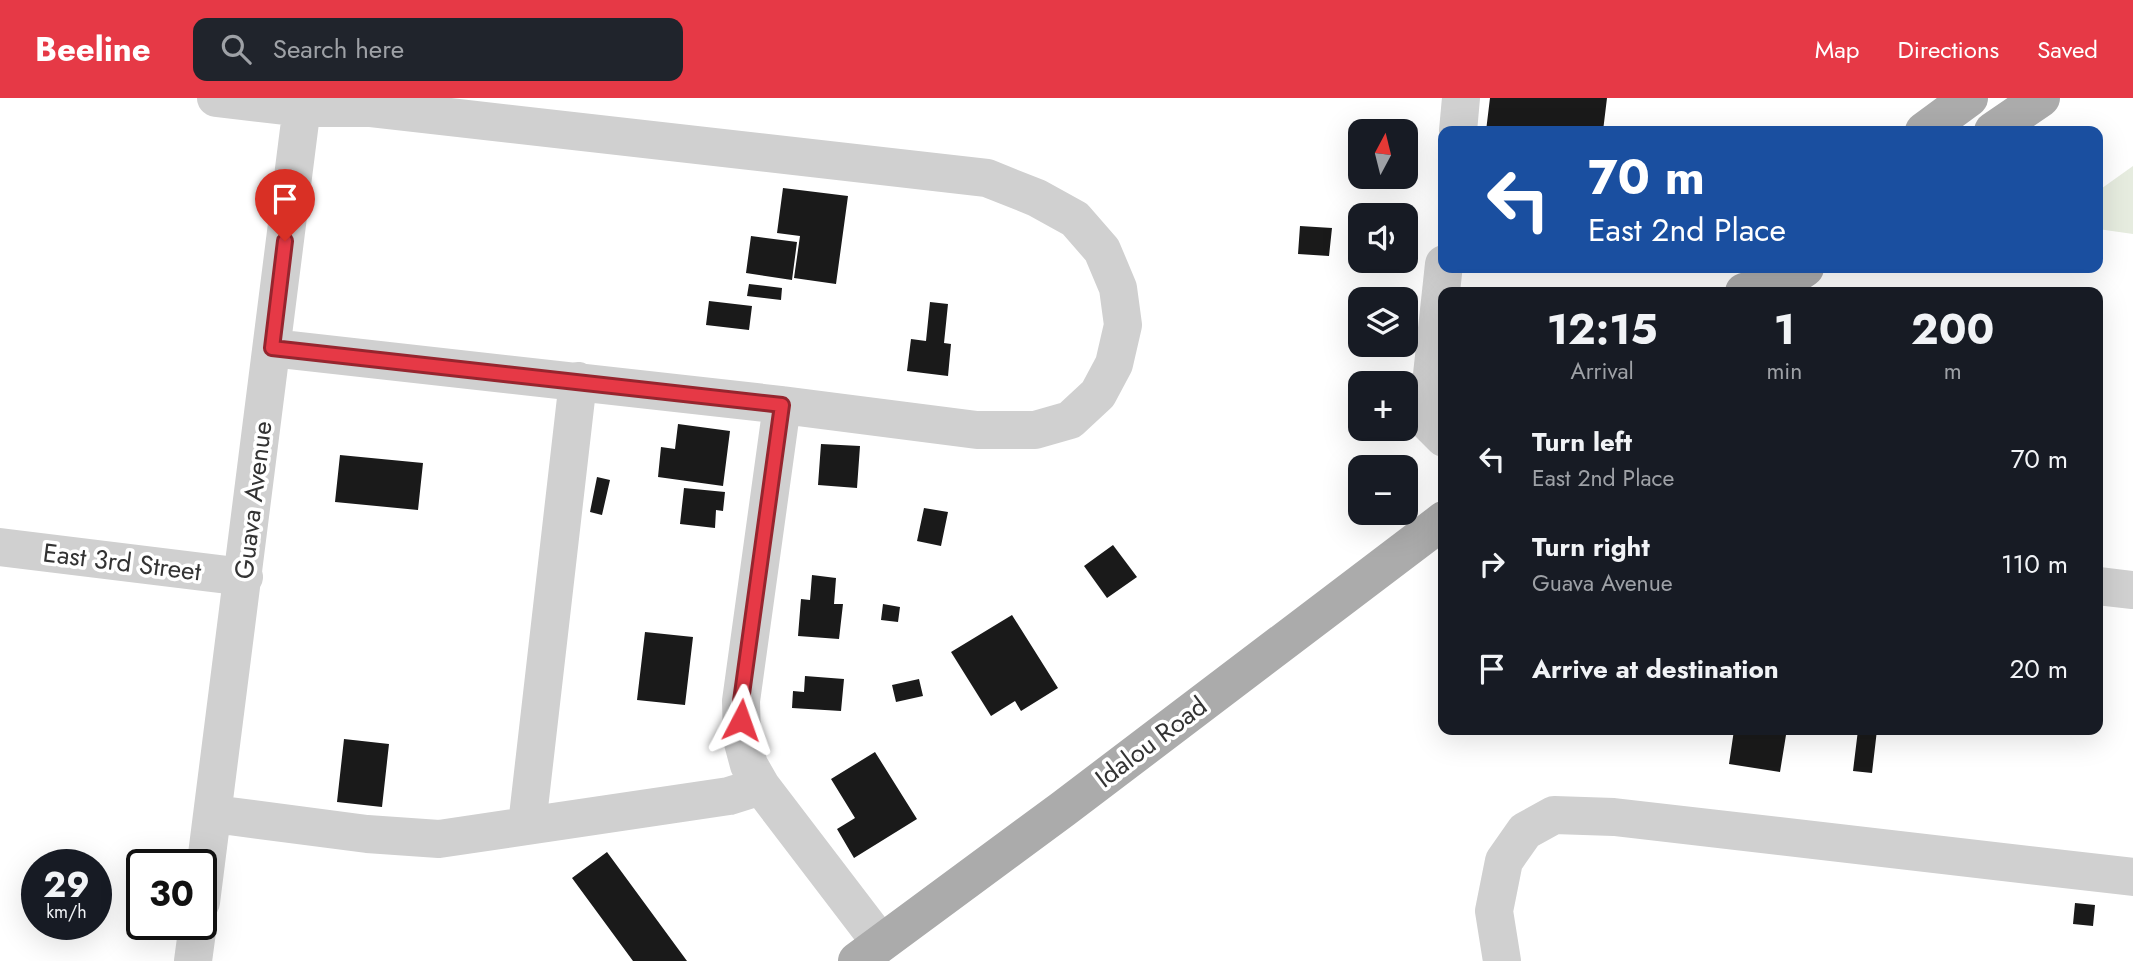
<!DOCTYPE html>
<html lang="en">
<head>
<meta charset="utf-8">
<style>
  body { margin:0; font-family:Jost,sans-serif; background:#20242c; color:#f1f3f6; height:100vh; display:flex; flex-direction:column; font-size:26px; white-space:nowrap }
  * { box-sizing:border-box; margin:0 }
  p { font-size:23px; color:#9ea1a6 }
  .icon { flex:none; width:38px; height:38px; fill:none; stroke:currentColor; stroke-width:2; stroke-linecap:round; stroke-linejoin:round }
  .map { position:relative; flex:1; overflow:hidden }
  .panel { position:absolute; left:1438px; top:189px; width:665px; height:448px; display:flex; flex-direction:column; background:#171b24; border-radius:14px; box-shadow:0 7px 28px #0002 }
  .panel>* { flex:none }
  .hud { position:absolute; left:1438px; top:28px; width:665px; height:147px; border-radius:14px; box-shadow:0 7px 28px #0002; background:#1a4fa0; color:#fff; overflow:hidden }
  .needle { width:46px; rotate:7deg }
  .fabs { position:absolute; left:1348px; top:21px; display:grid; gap:14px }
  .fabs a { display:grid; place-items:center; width:70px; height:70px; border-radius:14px; background:#171b24; box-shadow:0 7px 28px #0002; font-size:35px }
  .speed { position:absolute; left:21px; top:751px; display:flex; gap:14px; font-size:35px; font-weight:700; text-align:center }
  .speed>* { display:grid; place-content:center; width:91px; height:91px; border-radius:50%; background:#171b24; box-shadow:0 7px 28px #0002; line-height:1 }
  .speed small { font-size:18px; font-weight:400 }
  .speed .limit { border:4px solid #111; border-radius:10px; background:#fff; color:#111 }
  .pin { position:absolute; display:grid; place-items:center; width:60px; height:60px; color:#fff; margin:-72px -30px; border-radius:50% 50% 50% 0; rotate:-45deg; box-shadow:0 0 7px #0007 }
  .pin .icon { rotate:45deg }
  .me { position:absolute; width:77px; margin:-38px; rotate:4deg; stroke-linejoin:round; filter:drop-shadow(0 0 5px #0008) }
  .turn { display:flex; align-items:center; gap:24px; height:147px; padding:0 35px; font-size:32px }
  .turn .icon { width:91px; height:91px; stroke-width:2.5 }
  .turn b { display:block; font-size:49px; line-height:60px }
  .eta { display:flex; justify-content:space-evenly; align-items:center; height:119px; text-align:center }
  .eta b { font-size:42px; font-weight:700; line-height:49px }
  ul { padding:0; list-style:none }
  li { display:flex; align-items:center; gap:21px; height:105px; padding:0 35px }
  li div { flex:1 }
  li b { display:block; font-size:26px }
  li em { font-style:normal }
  header { display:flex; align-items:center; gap:42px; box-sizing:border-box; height:98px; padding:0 35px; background:#e63946; color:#fff }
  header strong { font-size:33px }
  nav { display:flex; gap:38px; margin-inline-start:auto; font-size:24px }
  .search { width:490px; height:63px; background:#20242c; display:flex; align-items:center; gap:18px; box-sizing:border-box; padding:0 24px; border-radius:14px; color:#9ea1a6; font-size:26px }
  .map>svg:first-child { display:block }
</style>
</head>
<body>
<header>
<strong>Beeline</strong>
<div class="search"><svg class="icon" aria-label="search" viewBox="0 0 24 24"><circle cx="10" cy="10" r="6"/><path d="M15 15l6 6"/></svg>Search here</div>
<nav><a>Map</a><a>Directions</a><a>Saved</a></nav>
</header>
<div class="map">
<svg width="2133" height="863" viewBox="0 0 2133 863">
  <rect width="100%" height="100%" fill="#fff"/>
  <path fill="#e6ecdf" d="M2133,68V136L2098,131V93Z"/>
  <path fill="#1a1a1a" d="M1490,0H1607L1603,33H1486Z
    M783,90L848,98L836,186L794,180L800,138L777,135Z
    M1300,128L1332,130L1329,158L1298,156Z
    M751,138L797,144L792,182L746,175Z
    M749,186L782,190L781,202L747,198Z
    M709,203L752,208L749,232L706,227Z
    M930,204L948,206L944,245L951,246L948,278L907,273L911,241L926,243Z
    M678,326L730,333L723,388L658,379L661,349L675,351Z
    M821,346L860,348L857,390L818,387Z
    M340,357L423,365L418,412L335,404Z
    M597,379L610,382L602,417L590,414Z
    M684,390L725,394L723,413L716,412L715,430L680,426Z
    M924,410L948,414L941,448L917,443Z
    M1113,447L1137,479L1107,500L1084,468Z
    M812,477L836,480L834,506H843L839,541L798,538L801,501L810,502Z
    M883,506L900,509L898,524L881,522Z
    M1012,517L1058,590L1021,613L1015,603L991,618L951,554Z
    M645,534L693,539L685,607L637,602Z
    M805,578L844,581L841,613L792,610L793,593L804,594Z
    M919,581L923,598L896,604L892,587Z
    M1734,632H1772L1771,635L1786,637L1780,674L1729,666Z
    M1858,632H1877L1872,675L1853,673Z
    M1914,632H1939V637Z
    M344,641L389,646L382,709L337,704Z
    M875,654L917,721L854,760L837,731L855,720L831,681Z
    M607,754L687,863H633L572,780Z
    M2075,805L2095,807L2093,828L2073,826Z"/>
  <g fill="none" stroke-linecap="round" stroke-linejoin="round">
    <path stroke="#d0d0d0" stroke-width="38" d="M216,0L302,10H371L987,80L1037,100L1075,121L1102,152L1118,190L1123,227L1114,266L1098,296L1070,322L1035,332H977L782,307L272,250
      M1458,33L1461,0
      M1444,166L1427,323L1444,340
      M782,307L741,603L742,641L749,667L761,688L880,844
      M0,449L244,479
      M2098,488L2133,492
      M214,716L367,736L439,741L729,698L761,688
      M527,727L578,283
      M201,804L303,0
      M193,863L198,826
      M1502,863L1494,813L1504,763L1525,733L1554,717L1614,719L2133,779"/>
    <path stroke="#ababab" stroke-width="38" d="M1924,33L1969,0
      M1993,33L2041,0
      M1744,194L1790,180L1805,170
      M857,863L1063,711L1444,422"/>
  </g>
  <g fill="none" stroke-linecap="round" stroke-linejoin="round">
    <g stroke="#96252e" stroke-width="18">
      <path id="route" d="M285,143L272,250L782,307L741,603V622"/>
    </g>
    <use href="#route" stroke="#e63946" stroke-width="12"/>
  </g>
  <g text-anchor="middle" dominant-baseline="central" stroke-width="7" stroke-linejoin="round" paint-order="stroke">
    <g font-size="26" fill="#333" stroke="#fff">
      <text transform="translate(253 402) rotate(-83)">Guava Avenue</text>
      <text transform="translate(122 464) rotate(7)">East 3rd Street</text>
      <text transform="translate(1151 644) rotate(-37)">Idalou Road</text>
    </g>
  </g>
</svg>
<div class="fabs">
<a><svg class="needle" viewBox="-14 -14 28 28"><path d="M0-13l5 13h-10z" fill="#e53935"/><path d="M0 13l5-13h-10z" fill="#9ea1a6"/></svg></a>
<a><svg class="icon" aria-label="sound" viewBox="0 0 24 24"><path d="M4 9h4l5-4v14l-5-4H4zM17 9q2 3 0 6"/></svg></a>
<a><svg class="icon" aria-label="layers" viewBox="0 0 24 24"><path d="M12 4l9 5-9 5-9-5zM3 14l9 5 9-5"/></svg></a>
<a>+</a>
<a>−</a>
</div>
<div class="speed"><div>29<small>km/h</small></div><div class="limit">30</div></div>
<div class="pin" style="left:285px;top:143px;background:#d93025"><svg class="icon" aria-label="arrive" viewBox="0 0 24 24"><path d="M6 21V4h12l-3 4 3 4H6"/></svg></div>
<svg class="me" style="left:741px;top:622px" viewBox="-20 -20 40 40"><path d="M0-17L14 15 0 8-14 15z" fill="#e63946" stroke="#fff" stroke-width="4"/></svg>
<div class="hud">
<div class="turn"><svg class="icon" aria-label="left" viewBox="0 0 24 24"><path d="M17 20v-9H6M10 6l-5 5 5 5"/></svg><div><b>70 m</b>East 2nd Place</div></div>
</div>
<section class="panel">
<div class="eta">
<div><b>12:15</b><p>Arrival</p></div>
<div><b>1</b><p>min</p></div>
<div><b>200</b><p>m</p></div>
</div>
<ul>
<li><svg class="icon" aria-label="left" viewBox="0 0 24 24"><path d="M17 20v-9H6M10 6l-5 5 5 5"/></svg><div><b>Turn left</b><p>East 2nd Place</p></div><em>70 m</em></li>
<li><svg class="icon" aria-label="right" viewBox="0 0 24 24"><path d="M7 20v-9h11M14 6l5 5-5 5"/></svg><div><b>Turn right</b><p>Guava Avenue</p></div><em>110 m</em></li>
<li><svg class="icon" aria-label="arrive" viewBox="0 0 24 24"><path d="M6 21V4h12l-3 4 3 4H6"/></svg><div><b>Arrive at destination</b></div><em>20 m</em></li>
</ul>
</section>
</div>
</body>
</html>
